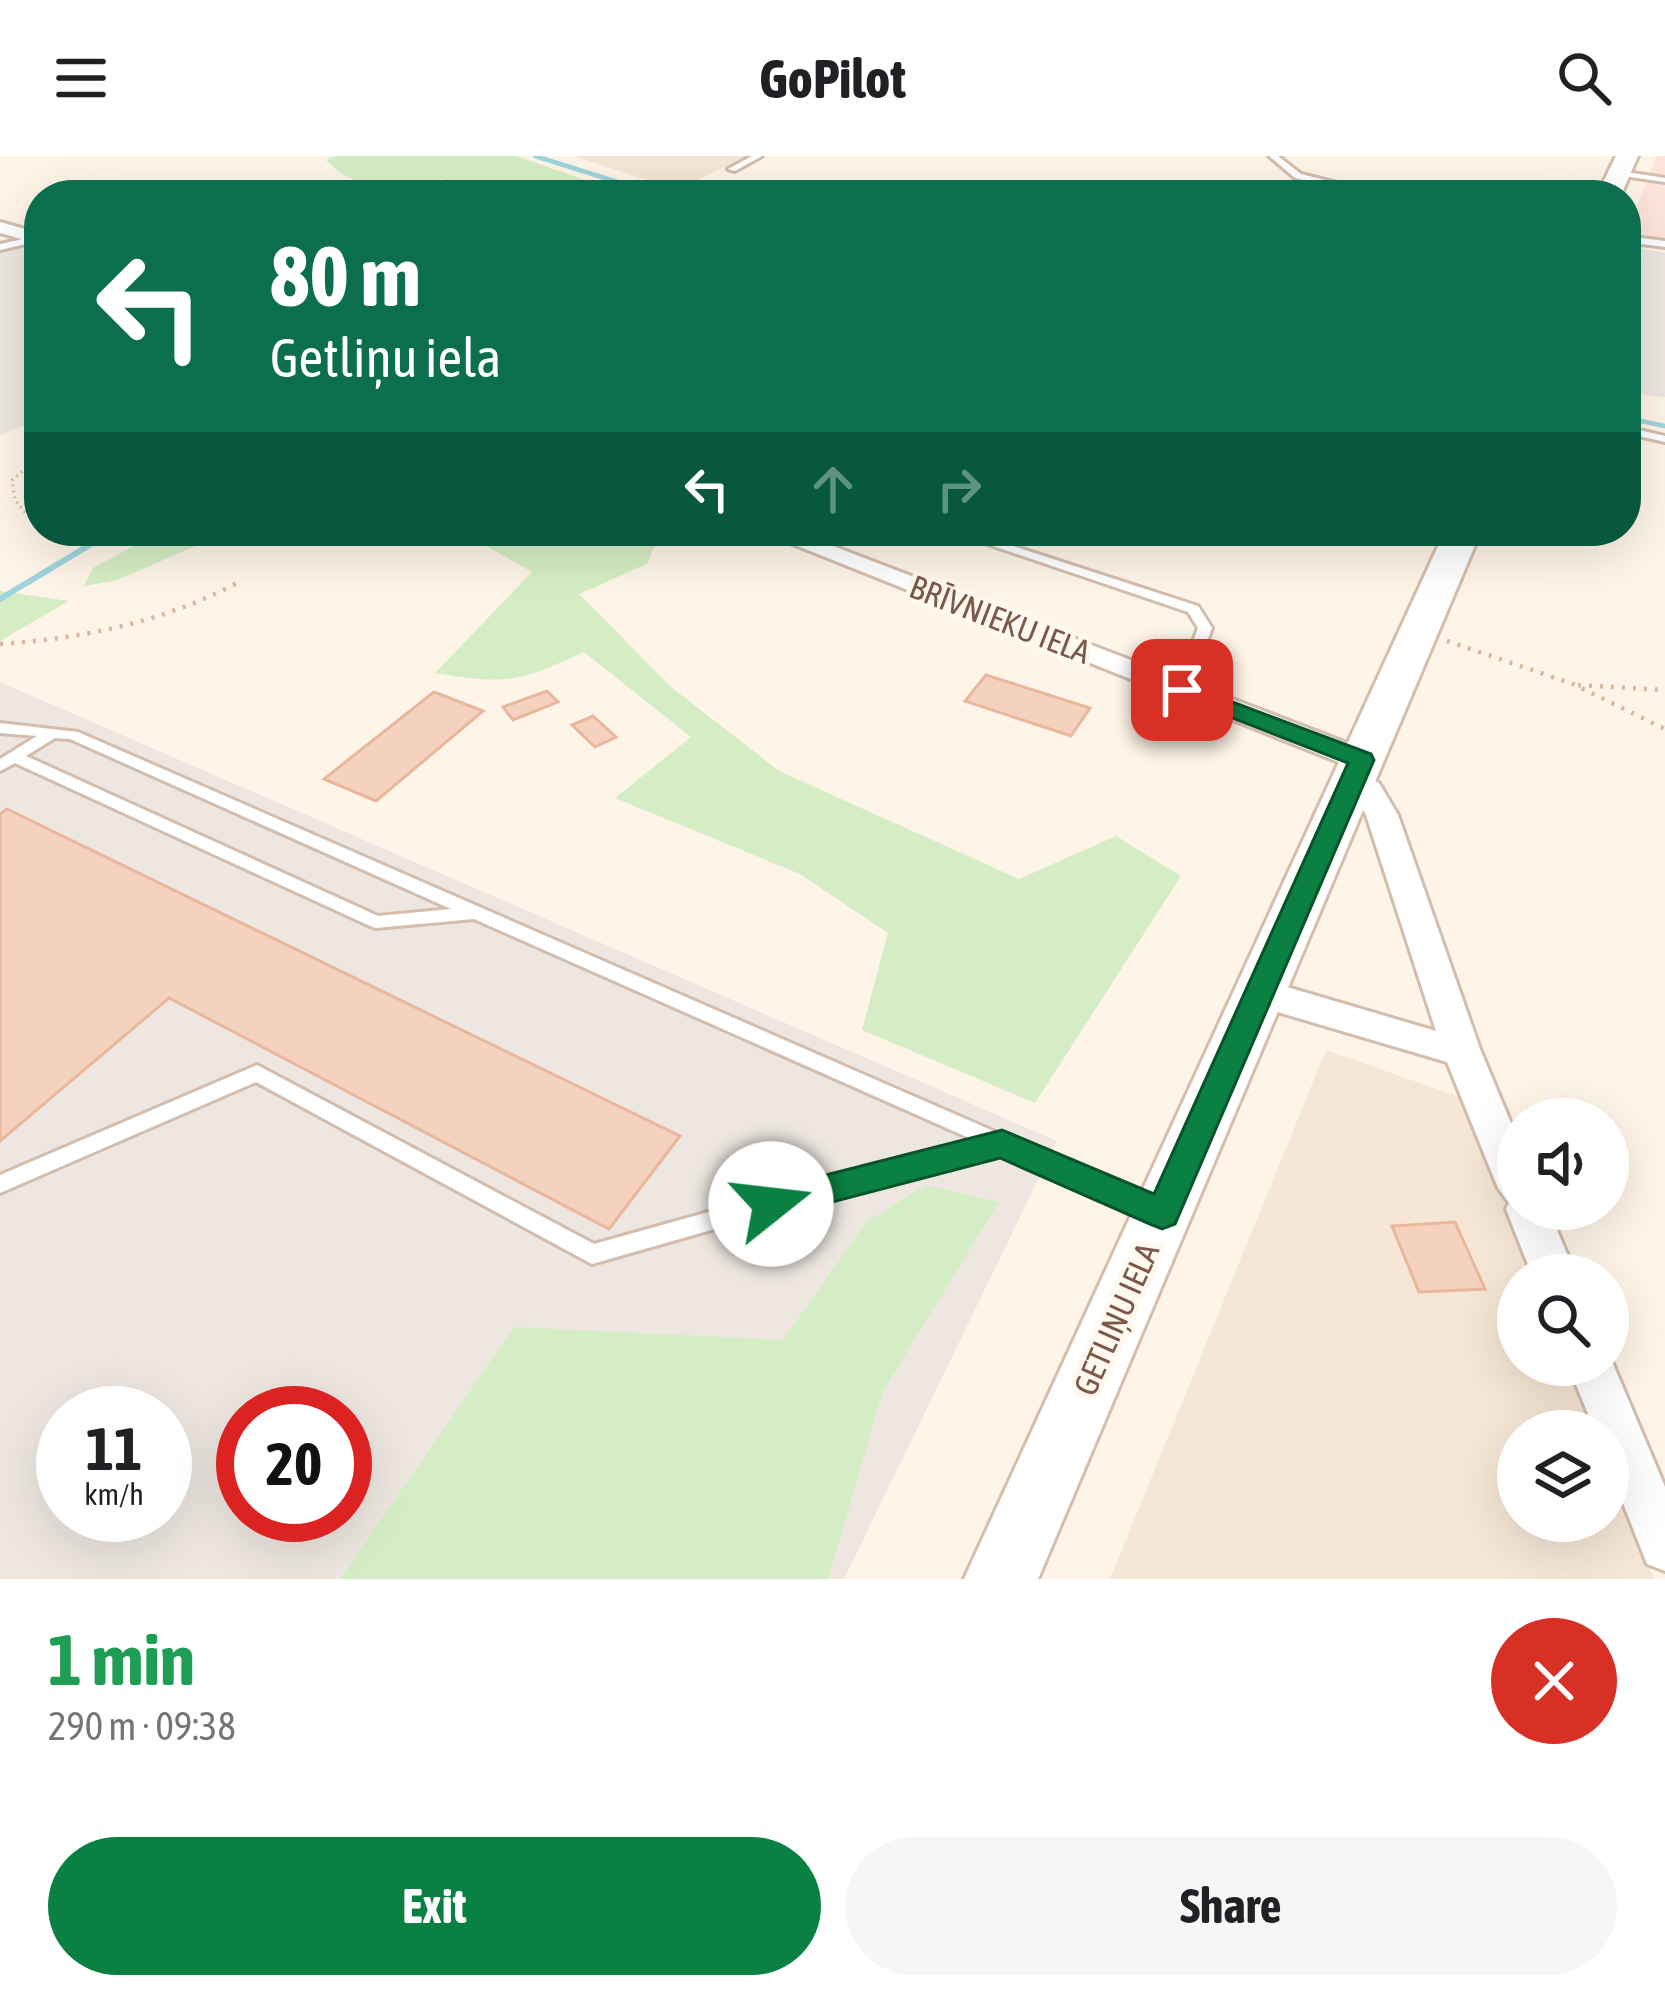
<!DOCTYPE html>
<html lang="en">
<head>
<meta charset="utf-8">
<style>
  body { margin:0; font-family:"Asap Condensed",sans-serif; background:#f6f6f6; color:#202124; height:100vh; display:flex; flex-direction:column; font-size:45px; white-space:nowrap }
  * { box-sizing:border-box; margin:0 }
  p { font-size:39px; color:#757577 }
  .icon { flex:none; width:66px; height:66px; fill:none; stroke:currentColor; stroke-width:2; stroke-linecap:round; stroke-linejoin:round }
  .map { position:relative; height:1423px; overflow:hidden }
  .panel { display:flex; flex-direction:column; background:#fff; flex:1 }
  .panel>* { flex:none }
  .guide { position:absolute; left:24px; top:24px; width:1617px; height:366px; border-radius:48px; box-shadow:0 12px 48px #0002; background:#0b6e4f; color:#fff; overflow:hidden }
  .buttons { position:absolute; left:1497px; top:942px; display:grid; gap:24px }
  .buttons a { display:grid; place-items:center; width:132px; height:132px; border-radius:50%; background:#fff; box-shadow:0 12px 48px #0002; font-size:60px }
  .speed { position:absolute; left:36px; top:1230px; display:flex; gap:24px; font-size:60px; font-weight:700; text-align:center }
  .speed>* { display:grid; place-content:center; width:156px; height:156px; border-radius:50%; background:#fff; box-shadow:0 12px 48px #0002; line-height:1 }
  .speed small { font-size:30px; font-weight:400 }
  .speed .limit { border:18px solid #d22; background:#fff; color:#111 }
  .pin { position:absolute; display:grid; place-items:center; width:102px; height:102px; color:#fff; margin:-51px; border-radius:24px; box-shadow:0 6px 18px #0006 }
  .me { position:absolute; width:132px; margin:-66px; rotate:74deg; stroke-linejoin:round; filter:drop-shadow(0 0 9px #0008) }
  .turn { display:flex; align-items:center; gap:42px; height:252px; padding:0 48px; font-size:54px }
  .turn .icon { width:156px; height:156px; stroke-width:2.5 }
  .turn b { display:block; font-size:84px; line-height:102px }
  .lanes { display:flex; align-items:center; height:114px; padding:0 48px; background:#0003; justify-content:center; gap:60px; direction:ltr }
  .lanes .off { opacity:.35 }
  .round { display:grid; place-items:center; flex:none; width:126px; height:126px; border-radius:63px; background:#f6f6f6 }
  .overview { display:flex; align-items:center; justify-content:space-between; height:204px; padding:0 48px }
  h1 { font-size:72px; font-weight:700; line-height:90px; color:#1e9e55 }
  .button { display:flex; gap:24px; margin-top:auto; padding:24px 48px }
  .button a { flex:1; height:138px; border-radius:72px; background:#0b8043; color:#fff; font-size:48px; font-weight:700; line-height:138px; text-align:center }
  .button a+a { background:#f6f6f6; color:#202124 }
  header { display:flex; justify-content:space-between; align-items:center; height:156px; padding:0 48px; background:#fff; font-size:54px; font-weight:700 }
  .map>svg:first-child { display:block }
</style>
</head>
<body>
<header><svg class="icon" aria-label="menu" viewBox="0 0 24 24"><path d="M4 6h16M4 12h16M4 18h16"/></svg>GoPilot<svg class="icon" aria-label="search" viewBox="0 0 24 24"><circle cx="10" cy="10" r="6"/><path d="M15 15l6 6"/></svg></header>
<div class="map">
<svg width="1665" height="1423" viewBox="0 0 1665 1423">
  <rect width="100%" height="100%" fill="#fef4e7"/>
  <path fill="#f6e6d5" d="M573,0H746L678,34Z
    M1326,894L1465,943L1534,1119H1518V1209H1570L1596,1275H1518V1365H1608V1306L1654,1423H1110Z"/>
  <path fill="#fee4da" d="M1656,0H1665V83L1627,76Z"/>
  <path fill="#eee7e1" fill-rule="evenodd" d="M1628,90L1665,97V241L1626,237V136L1633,123Z
    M19,91L39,96V264L0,279V95Z
    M0,526L1057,985L844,1423H0ZM63,1257H165V1359H63ZM243,1257H345V1359H243Z"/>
  <path fill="#d5edc4" d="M336,0H516L599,29L530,39L441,23L386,39L340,17L326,4Z
    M161,375H231L117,424L84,430L93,412Z
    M460,375H648L657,385L647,408L579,438L671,531L779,615L1019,723L1116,680L1181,720L1035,947L862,874L888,777L800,718L615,642L691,581L584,496C519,526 507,529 435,517L532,416Z
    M0,435L69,445L0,485Z
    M926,1029L999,1046L883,1235L828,1423H340L514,1171L783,1184L866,1066Z"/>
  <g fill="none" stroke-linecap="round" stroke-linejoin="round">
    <path stroke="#9fd4dc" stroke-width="4.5" d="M535,0L659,39
      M1626,262L1665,270
      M103,381L113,375"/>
    <path stroke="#9fd4dc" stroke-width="6" d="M0,443L108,378"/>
  </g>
  <path fill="#f5d2bd" stroke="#e9b79c" stroke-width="3" d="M986,519L1090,552L1071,580L965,545Z
    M547,535L558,546L513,564L503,551Z
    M434,536L483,555L376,645L324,623Z
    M593,560L616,581L595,591L572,569Z
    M7,653L680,980L609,1073L169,842L0,985V658Z
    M1455,1066L1485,1133L1419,1136L1392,1070Z"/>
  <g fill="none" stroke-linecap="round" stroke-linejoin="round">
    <g stroke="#d3beae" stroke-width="6">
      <path id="lane" d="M752,0H762L735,15L728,13Z
        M1269,0H1278L1301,18L1385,39H1370L1295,22Z
        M1619,15L1665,22V26L1616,19Z
        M36,80L39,81V85L0,94V88Z
        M1626,80L1665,85V91L1626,86Z
        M1626,271L1665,280V286L1626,277Z
        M949,375H967L1198,450L1212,472L1189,534L1182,538L1175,534L1198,472L1188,456Z
        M0,567L78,576L1163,1049L1166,1055L1163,1061L1156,1064L1001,997L905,1019L592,1108L256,926L0,1037V1019L257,909L594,1088L905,1001L976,985L474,763L376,772L370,770L15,607L0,615V603L37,580L0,577ZM55,582L70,583L451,753L378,760L26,600Z"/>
    </g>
    <g stroke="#d3beae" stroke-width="6">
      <path id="street" d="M0,66L39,77V88L0,77Z
        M760,375H794L1373,597L1377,604L1373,611H1351Z
        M1352,615L1379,627L1398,659L1480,893L1518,984V1053H1548L1576,1119H1532L1506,1053L1509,1047L1498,1032L1447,906L1247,847L1242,837L1247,827L1260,823L1436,875L1366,659L1356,641L1337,625Z
        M1608,1196L1665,1331V1415L1647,1408L1608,1309V1275H1595L1568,1209H1608Z"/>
    </g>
    <g stroke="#d7beab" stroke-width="6">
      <path id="secondary" d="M1616,0H1638L1621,39H1597Z
        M1445,375H1481L1038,1423H964Z"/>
    </g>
    <path stroke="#dbb59f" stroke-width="3" stroke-dasharray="1.5 4.5" stroke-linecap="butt" d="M27,312L12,324L15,344L28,360L39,359"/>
    <path stroke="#dbb59f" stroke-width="4.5" stroke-dasharray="3 8" stroke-linecap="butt" d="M1447,485L1573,528L1665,573
      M0,488C86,482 164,466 241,425
      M1578,529L1665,534"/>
    <use href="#lane" fill="#fff" fill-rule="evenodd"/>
    <use href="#street" fill="#fff" fill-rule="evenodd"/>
    <use href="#secondary" fill="#fff" fill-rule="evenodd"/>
  </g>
  <path fill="#0b8043" stroke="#07532c" stroke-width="3" d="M1182,527L1371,598L1374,604L1175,1068L1162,1073L1150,1068L1000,1002L771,1062L759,1058L754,1048L759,1037L771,1033L1002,974L1154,1038L1348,607L1174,539V529Z"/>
  <g text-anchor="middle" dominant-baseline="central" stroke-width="10" stroke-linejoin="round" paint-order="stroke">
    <g font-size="33" fill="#7a5949" stroke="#fff8ef">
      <text transform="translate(1000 463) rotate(21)">BRĪVNIEKU IELA</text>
      <text transform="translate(1116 1163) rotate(-66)">GETLIŅU IELA</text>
    </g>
  </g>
</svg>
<div class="buttons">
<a><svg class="icon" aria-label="sound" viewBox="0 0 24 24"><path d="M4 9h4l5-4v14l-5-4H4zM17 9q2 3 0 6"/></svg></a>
<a><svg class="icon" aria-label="search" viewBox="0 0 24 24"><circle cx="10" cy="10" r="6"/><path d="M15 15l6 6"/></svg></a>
<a><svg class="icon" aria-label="layers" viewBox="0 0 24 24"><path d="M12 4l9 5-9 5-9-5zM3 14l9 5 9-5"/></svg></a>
</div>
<div class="speed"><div>11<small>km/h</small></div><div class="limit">20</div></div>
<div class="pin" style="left:1182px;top:534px;background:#d93025"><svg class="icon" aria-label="arrive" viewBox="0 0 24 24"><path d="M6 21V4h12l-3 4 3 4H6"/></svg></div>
<svg class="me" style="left:771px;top:1048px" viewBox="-20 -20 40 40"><circle r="19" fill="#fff"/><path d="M0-13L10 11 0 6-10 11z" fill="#0b8043"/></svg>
<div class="guide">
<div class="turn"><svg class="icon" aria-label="left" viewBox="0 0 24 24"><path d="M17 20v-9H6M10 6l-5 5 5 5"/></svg><div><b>80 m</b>Getliņu iela</div></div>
<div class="lanes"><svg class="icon" aria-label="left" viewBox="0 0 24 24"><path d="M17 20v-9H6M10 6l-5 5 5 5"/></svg><svg class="icon off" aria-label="ahead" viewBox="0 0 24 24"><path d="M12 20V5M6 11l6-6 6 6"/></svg><svg class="icon off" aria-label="right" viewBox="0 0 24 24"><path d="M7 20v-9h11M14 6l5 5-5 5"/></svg></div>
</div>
</div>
<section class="panel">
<div class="overview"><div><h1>1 min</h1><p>290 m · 09:38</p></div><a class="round" style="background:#d93025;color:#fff"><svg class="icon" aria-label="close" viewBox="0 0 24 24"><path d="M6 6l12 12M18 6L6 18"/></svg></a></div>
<div class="button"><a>Exit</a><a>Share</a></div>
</section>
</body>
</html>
